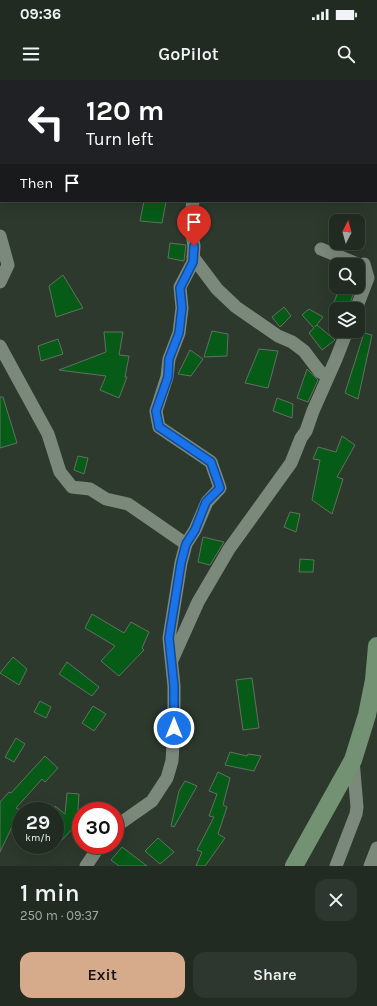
<!DOCTYPE html>
<html lang="en">
<head>
<meta charset="utf-8">
<style>
  body { margin:0; font-family:Karla,sans-serif; background:#2e372f; color:#f1f3f6; height:100vh; display:flex; flex-direction:column; font-size:15px; white-space:nowrap }
  * { box-sizing:border-box; margin:0 }
  p { font-size:13px; color:#a2a7a5 }
  .icon { flex:none; width:22px; height:22px; fill:none; stroke:currentColor; stroke-width:2; stroke-linecap:round; stroke-linejoin:round }
  .map { position:relative; height:786px; overflow:hidden }
  .panel { display:flex; flex-direction:column; background:#222b22; flex:1 }
  .panel>* { flex:none }
  .guide { position:absolute; left:0px; top:0px; width:377px; height:122px; box-shadow:0 4px 16px #0002,0 0 0 1px #3f4740; background:#202124; color:#fff; overflow:hidden }
  .needle { width:26px; rotate:6deg }
  .buttons { position:absolute; left:329px; top:134px; display:grid; gap:8px }
  .buttons a { display:grid; place-items:center; width:36px; height:36px; border-radius:8px; background:#222b22; box-shadow:0 4px 16px #0002,0 0 0 1px #3f4740; font-size:20px }
  .speed { position:absolute; left:12px; top:722px; display:flex; gap:8px; font-size:20px; font-weight:700; text-align:center }
  .speed>* { display:grid; place-content:center; width:52px; height:52px; border-radius:50%; background:#222b22; box-shadow:0 4px 16px #0002,0 0 0 1px #3f4740; line-height:1 }
  .speed small { font-size:10px; font-weight:400 }
  .speed .limit { border:6px solid #d22; background:#fff; color:#111 }
  .pin { position:absolute; display:grid; place-items:center; width:34px; height:34px; color:#fff; margin:-41px -17px; border-radius:50% 50% 50% 0; rotate:-45deg; box-shadow:0 0 4px #0007 }
  .pin .icon { rotate:45deg }
  .me { position:absolute; width:44px; margin:-22px; rotate:0deg; stroke-linejoin:round; filter:drop-shadow(0 0 3px #0008) }
  .turn { display:flex; align-items:center; gap:14px; height:84px; padding:0 20px; font-size:18px }
  .turn .icon { width:52px; height:52px; stroke-width:2.5 }
  .turn b { display:block; font-size:28px; line-height:34px }
  .then { display:flex; align-items:center; height:38px; padding:0 20px; background:#0003; gap:8px; font-size:15px }
  .round { display:grid; place-items:center; flex:none; width:42px; height:42px; border-radius:12px; background:#2e372f }
  .overview { display:flex; align-items:center; justify-content:space-between; height:68px; padding:0 20px }
  h1 { font-size:24px; font-weight:600; line-height:30px }
  .button { display:flex; gap:8px; margin-top:auto; padding:8px 20px }
  .button a { flex:1; height:46px; border-radius:12px; background:#d6ab8b; color:#111; font-size:16px; font-weight:600; line-height:46px; text-align:center }
  .button a+a { background:#2e372f; color:#f1f3f6 }
  .status { display:flex; justify-content:space-between; align-items:center; height:28px; padding:0 20px; background:#222b22; direction:ltr }
  .status svg { height:11px; fill:currentColor }
  header { display:flex; justify-content:space-between; align-items:center; height:52px; padding:0 20px; background:#222b22; font-size:18px; font-weight:600 }
  .map>svg:first-child { display:block }
</style>
</head>
<body>
<div class="status"><b>09:36</b><svg viewBox="0 0 49 12"><path d="M0 12V9h3v3zM5 12V6h3v6zM10 12V3h3v9zM15 12V0h3v12zM26 1h20v11H26zM47 4h2v5h-2z"/></svg></div>
<header><svg class="icon" aria-label="menu" viewBox="0 0 24 24"><path d="M4 6h16M4 12h16M4 18h16"/></svg>GoPilot<svg class="icon" aria-label="search" viewBox="0 0 24 24"><circle cx="10" cy="10" r="6"/><path d="M15 15l6 6"/></svg></header>
<div class="map">
<svg width="377" height="786" viewBox="0 0 377 786">
  <rect width="100%" height="100%" fill="#2d392d"/>
  <path fill="#065b17" stroke="#627062" d="M144,121L166,122L162,143L140,141Z
    M170,163L186,165L184,181L168,178Z
    M63,195L83,228L56,237L49,206Z
    M340,207H351L355,209L348,229H340L334,222Z
    M284,227L291,236L280,247L272,237Z
    M309,229L323,237L315,247L317,245L335,260L322,270L309,253L314,248L302,235Z
    M212,251L228,254L227,276L204,277Z
    M104,252H123L119,275L129,276L125,297H127L119,318L100,310L106,296L59,290L106,272Z
    M364,253L372,255L358,319L345,313Z
    M58,259L63,274L41,281L38,266Z
    M259,269L278,271L268,308L245,303Z
    M190,270L203,279L191,296L178,294Z
    M307,289L318,300L308,322L297,318Z
    M0,317H3L17,363L0,368Z
    M277,318L293,324L292,338L273,331Z
    M342,356L355,365L337,397L343,399L332,434L312,420L320,380L313,379L318,367L336,372Z
    M78,376L88,378L84,394L74,390Z
    M290,432L300,434L296,452L284,447Z
    M203,457L224,462L210,485L198,482Z
    M300,479L314,480L313,492H299Z
    M92,534L124,553L131,542L149,552L142,568L144,570L119,596L101,581L115,566L85,548Z
    M13,577L27,589L19,605L0,593Z
    M67,582L99,607L92,616L59,594Z
    M252,598L259,648L243,650L236,600Z
    M40,621L51,627L46,638L34,632Z
    M93,626L106,634L94,651L82,643Z
    M16,658L25,664L14,682L5,677Z
    M230,672L247,676L248,674L261,676L254,691L225,685Z
    M45,676L58,688L45,702L42,699L16,728L20,730L0,772V722L9,712L11,713Z
    M218,692L230,698L223,725L227,727L218,754L225,758L205,786H196L202,772L197,770L214,737L209,736L217,714L209,711Z
    M185,701L197,706L174,747L171,746L179,711Z
    M67,713L79,714L77,744L61,761L55,756V726L65,734Z
    M158,758L174,772L160,784L145,771Z
    M122,767L147,786H119L111,780Z"/>
  <g fill="none" stroke-linecap="round" stroke-linejoin="round">
    <path stroke="#7b897b" stroke-width="13" d="M203,0L204,1
      M105,1V0
      M0,156L8,185L0,202
      M321,169L360,185L364,184L368,198L356,229
      M193,177L217,209L236,227L278,256L292,262L304,271L320,292L328,296
      M0,266L48,354L60,392L72,407L90,409L106,419L128,424L186,464
      M172,580L198,522L229,469L291,383L301,358L306,351L313,331L336,279L347,251
      M115,747L152,721L167,698L172,681L174,648V606L169,558L181,483L186,464L195,450L207,422L220,408L211,382L159,347L156,331L167,297L169,279L179,253L182,228L180,207L193,182L194,166L190,141L193,121
      M86,786L100,765
      M336,786L356,734L357,727L353,680
      M370,786L377,768"/>
    <path stroke="#729273" stroke-width="18" d="M294,786L353,680L367,635L374,600L377,566"/>
  </g>
  <g fill="none" stroke-linecap="round" stroke-linejoin="round">
    <g stroke="#114b97" stroke-width="10">
      <path id="route" d="M174,648V606L169,558L181,483L186,464L195,450L206,422L220,408L211,382L159,347L156,331L168,297L169,279L179,253L182,228L180,208L193,182L194,166"/>
    </g>
    <use href="#route" stroke="#1a73e8" stroke-width="7"/>
  </g>
</svg>
<div class="buttons">
<a><svg class="needle" viewBox="-14 -14 28 28"><path d="M0-13l5 13h-10z" fill="#e53935"/><path d="M0 13l5-13h-10z" fill="#a2a7a5"/></svg></a>
<a><svg class="icon" aria-label="search" viewBox="0 0 24 24"><circle cx="10" cy="10" r="6"/><path d="M15 15l6 6"/></svg></a>
<a><svg class="icon" aria-label="layers" viewBox="0 0 24 24"><path d="M12 4l9 5-9 5-9-5zM3 14l9 5 9-5"/></svg></a>
</div>
<div class="speed"><div>29<small>km/h</small></div><div class="limit">30</div></div>
<div class="pin" style="left:194px;top:166px;background:#d93025"><svg class="icon" aria-label="arrive" viewBox="0 0 24 24"><path d="M6 21V4h12l-3 4 3 4H6"/></svg></div>
<svg class="me" style="left:174px;top:648px" viewBox="-20 -20 40 40"><circle r="17" fill="#1a73e8" stroke="#fff" stroke-width="3"/><path d="M0-11L8 9 0 5-8 9z" fill="#fff"/></svg>
<div class="guide">
<div class="turn"><svg class="icon" aria-label="left" viewBox="0 0 24 24"><path d="M17 20v-9H6M10 6l-5 5 5 5"/></svg><div><b>120 m</b>Turn left</div></div>
<div class="then">Then<svg class="icon" aria-label="arrive" viewBox="0 0 24 24"><path d="M6 21V4h12l-3 4 3 4H6"/></svg></div>
</div>
</div>
<section class="panel">
<div class="overview"><div><h1>1 min</h1><p>250 m · 09:37</p></div><a class="round"><svg class="icon" aria-label="close" viewBox="0 0 24 24"><path d="M6 6l12 12M18 6L6 18"/></svg></a></div>
<div class="button"><a>Exit</a><a>Share</a></div>
</section>
</body>
</html>
